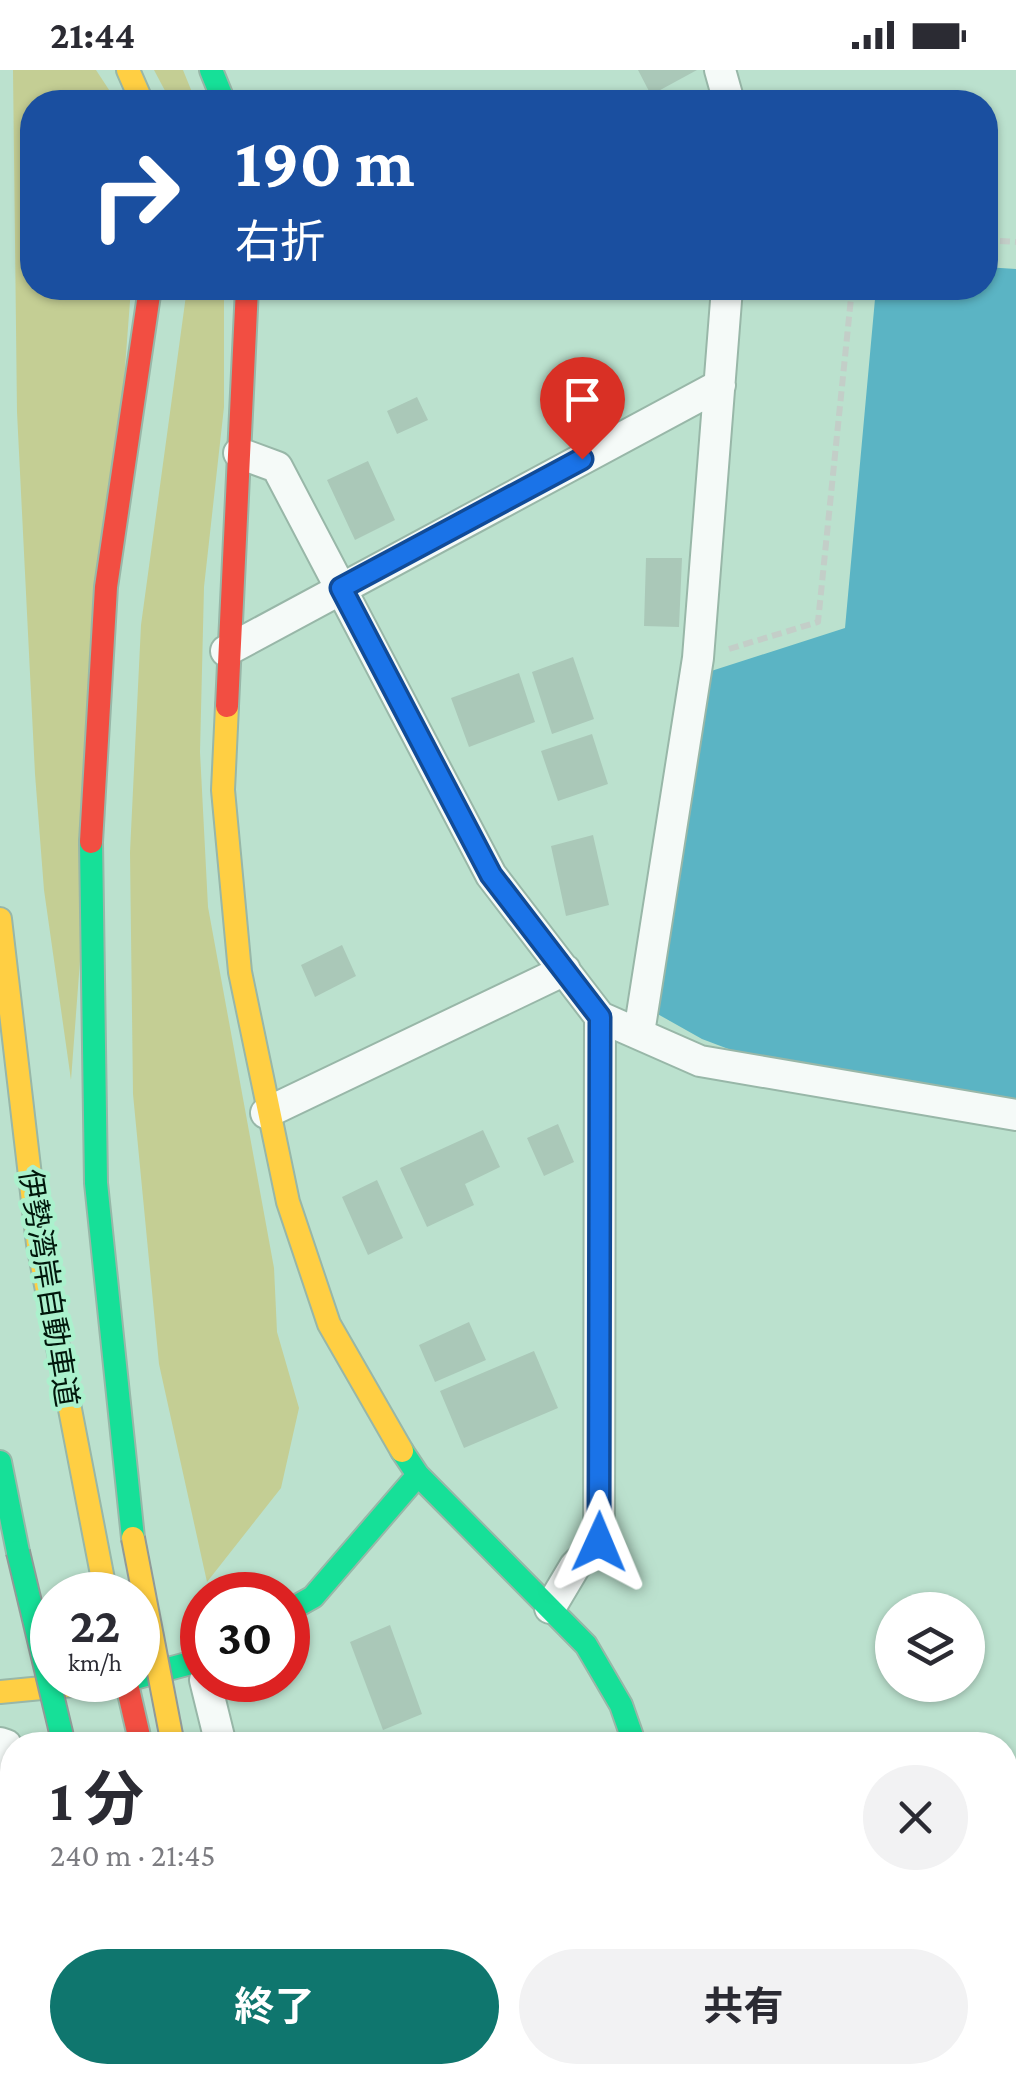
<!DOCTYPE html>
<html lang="ja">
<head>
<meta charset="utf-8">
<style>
  body { margin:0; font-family:"Crimson Pro","Noto Sans JP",serif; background:#f2f2f3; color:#2b2b33; height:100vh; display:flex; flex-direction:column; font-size:38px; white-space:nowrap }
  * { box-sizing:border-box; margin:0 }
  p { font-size:32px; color:#7c7c81 }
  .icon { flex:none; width:55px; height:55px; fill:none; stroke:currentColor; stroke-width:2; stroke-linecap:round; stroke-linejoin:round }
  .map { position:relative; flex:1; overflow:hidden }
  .side { position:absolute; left:0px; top:1662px; width:1018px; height:352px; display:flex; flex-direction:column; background:#fff; border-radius:40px 40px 0 0; box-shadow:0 2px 8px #0004 }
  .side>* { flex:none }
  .hud { position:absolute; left:20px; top:20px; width:978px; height:210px; border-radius:40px; box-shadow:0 2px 8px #0004; background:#1a4fa0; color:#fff; overflow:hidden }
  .fabs { position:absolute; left:875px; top:1522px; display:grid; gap:20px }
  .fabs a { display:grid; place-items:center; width:110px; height:110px; border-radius:50%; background:#fff; box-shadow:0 2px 8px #0004; font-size:50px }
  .speed { position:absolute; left:30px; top:1502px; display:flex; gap:20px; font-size:50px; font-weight:700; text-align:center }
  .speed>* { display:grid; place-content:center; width:130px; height:130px; border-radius:50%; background:#fff; box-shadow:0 2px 8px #0004; line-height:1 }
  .speed small { font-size:25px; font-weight:400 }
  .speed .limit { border:15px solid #d22; background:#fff; color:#111 }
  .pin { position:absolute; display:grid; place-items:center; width:85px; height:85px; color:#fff; margin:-102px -42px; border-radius:50% 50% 50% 0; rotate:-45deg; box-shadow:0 0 10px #0007 }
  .pin .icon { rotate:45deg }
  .me { position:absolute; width:110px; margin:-55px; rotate:1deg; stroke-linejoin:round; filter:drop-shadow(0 0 8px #0008) }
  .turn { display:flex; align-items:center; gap:35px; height:210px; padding:0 50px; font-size:45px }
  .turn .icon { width:130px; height:130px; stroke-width:2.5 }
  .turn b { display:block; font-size:70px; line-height:85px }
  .round { display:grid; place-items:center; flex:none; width:105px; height:105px; border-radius:52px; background:#f2f2f3 }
  .headline { display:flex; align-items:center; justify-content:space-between; height:170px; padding:0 50px }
  h1 { font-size:60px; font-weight:700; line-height:75px }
  .primary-button { display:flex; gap:20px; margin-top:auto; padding:20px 50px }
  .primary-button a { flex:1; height:115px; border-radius:60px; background:#0f766e; color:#fff; font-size:40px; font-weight:700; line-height:115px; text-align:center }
  .primary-button a+a { background:#f2f2f3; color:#2b2b33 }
  .status { display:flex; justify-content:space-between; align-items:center; height:70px; padding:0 50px; background:#fff; direction:ltr }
  .status svg { height:28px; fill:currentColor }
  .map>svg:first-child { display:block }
</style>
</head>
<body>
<div class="status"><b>21:44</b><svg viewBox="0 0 49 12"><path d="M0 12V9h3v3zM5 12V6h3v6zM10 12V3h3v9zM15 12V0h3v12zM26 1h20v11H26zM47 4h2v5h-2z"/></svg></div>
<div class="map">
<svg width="1016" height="2013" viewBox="0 0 1016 2013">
  <rect width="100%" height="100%" fill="#bbe1ce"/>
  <path fill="#c4ce94" d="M13,0H96L117,32H32V218H131L71,1010L44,820L35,704L17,342Z
    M154,0H183L196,32H171Z
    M187,218H224V337L204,517L200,682L208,837L274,1198L277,1262L299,1338L281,1418L207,1512L159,1294L133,1024L130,782L141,555Z"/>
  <path fill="#5bb4c4" d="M985,197L1016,199V1029L747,986L702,969L654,942L705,603L845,558L876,218H985Z"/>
  <path fill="#aac8b8" d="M638,0H697L651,25Z
    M417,327L428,350L397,364L387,341Z
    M368,391L395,450L355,470L327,410Z
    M646,488H682L679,557L644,556Z
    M573,587L594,649L552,664L532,602Z
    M519,603L535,652L469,677L451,628Z
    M592,664L608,714L558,731L541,681Z
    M593,765L609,835L566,846L551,776Z
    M342,875L356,906L315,927L301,895Z
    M558,1054L574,1092L544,1106L527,1068Z
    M483,1060L500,1097L465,1114L474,1135L427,1157L400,1098Z
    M377,1110L403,1168L368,1185L342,1127Z
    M469,1252L486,1290L435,1312L419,1275Z
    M534,1281L558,1338L464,1378L440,1321Z
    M390,1555L422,1644L383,1660L350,1572Z"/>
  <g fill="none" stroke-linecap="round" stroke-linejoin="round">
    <g stroke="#98b7a8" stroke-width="34">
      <path id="street" d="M720,0L729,32
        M239,383L277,397L491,805L600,947L700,991L1016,1045
        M226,581L720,315
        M639,963L698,588L727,218
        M266,1043L565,900
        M550,1538L575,1496L599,1472L600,947
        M205,1610L221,1675
        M0,1673L6,1675L12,1697
        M106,2002L109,2013
        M303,2002L307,2013"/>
    </g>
    <g stroke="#98b7a8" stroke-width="26">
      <path id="fast" d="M211,0L224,32
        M91,772L96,1113L133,1468
        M402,1381L418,1405L586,1575L621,1635L635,1675
        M0,1392L18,1482
        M288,1541L313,1527L418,1405
        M138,1607L202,1590
        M233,2002L236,2013
        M650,2002L652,2013"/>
    </g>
    <g stroke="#98b7a8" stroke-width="26">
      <path id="slow" d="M128,0L142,32
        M227,636L223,720L240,902L288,1132L329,1254L402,1381
        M0,849L38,1174L106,1525
        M0,1622L125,1610"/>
    </g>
    <g stroke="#98b7a8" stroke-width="26">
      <path id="jam" d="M227,636L247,218
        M91,772L106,517L150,218
        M126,1610L141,1675
        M158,2002L161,2013"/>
    </g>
    <path stroke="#c3cec8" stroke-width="6" stroke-dasharray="10 5" stroke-linecap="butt" d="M985,170L1016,172
      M729,579L818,552L852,218"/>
    <use href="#street" stroke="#f5faf8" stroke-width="30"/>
    <use href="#fast" stroke="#16e098" stroke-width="22"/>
    <use href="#slow" stroke="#ffcf43" stroke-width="22"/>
    <use href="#jam" stroke="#f24e42" stroke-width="22"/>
    <g stroke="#919a97" stroke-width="26" stroke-linecap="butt">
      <path id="fast-bridge" d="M18,1482L64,1675"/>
    </g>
    <g stroke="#919a97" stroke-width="26" stroke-linecap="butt">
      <path id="slow-bridge" d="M133,1468L173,1675"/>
    </g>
    <use href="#fast-bridge" stroke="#16e098" stroke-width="22"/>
    <use href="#slow-bridge" stroke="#ffcf43" stroke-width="22"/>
  </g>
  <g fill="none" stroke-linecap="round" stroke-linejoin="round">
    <g stroke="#114b97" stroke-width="25">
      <path id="route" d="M582,389L341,518L491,805L600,947L599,1472"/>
    </g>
    <use href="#route" stroke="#1a73e8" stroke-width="18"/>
  </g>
  <g text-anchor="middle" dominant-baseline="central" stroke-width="9" stroke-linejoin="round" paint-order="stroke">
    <g font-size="30" fill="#00170b" stroke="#abf1cd">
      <text transform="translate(49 1218) rotate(81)">伊勢湾岸自動車道</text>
    </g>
  </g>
</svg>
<div class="fabs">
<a><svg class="icon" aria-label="layers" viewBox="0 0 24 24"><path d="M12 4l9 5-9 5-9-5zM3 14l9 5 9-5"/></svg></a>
</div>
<div class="speed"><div>22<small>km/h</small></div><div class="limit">30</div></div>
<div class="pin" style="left:582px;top:389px;background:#d93025"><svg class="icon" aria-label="arrive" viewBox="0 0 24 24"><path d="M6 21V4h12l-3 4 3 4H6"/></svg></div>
<svg class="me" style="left:599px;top:1472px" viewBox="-20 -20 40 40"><path d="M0-17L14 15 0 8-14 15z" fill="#1a73e8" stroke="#fff" stroke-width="4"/></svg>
<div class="hud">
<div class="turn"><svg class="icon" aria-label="right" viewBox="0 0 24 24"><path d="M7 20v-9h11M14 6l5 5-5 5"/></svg><div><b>190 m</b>右折</div></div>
</div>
<section class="side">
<div class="headline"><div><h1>1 分</h1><p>240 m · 21:45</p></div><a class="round"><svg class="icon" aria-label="close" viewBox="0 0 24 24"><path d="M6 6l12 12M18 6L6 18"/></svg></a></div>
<div class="primary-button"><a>終了</a><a>共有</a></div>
</section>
</div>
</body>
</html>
